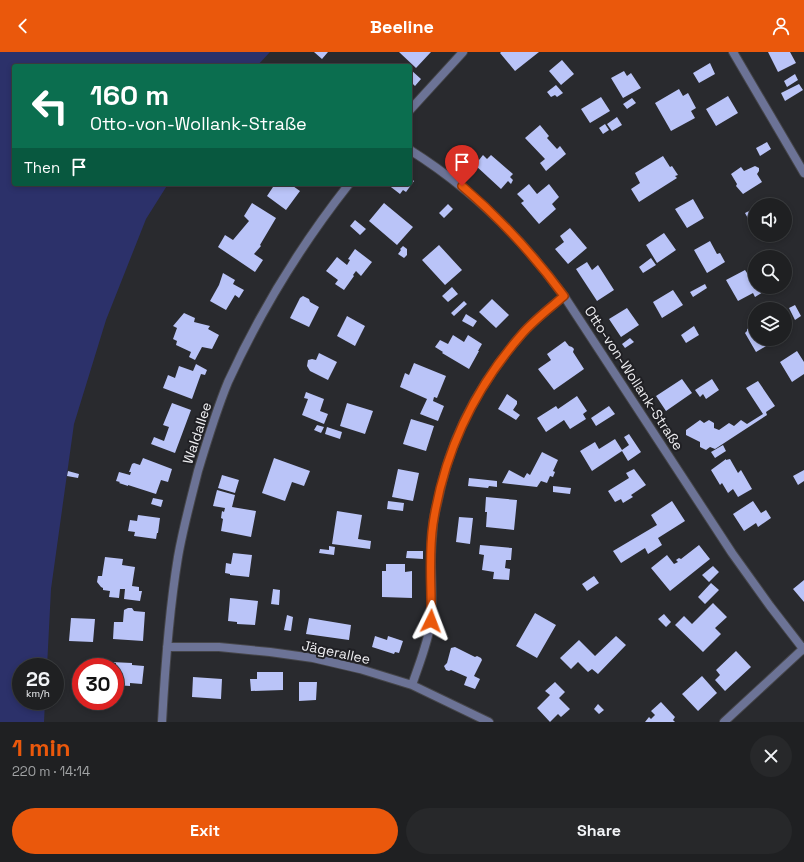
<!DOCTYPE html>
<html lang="en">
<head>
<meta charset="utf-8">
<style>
  body { margin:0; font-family:"Space Grotesk",sans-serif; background:#27282a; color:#f1f3f6; height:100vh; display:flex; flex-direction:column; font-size:15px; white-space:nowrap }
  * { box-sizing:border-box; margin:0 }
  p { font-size:13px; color:#a1a3a5 }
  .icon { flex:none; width:22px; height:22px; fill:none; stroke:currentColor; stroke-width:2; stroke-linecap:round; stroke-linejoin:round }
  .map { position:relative; height:670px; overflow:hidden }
  .drawer { display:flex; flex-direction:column; background:#1f2022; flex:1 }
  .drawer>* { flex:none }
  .guide { position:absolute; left:12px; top:12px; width:400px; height:122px; border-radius:4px; box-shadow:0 2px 6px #0003,0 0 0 1px #3c3e40; background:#0b6e4f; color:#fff; overflow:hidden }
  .buttons { position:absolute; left:748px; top:146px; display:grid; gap:8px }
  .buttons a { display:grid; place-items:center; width:44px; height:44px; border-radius:50%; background:#1f2022; box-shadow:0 2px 6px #0003,0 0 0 1px #3c3e40; font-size:20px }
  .speed { position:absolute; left:12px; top:606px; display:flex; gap:8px; font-size:20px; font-weight:700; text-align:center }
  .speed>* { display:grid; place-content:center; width:52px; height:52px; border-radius:50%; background:#1f2022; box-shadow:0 2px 6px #0003,0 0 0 1px #3c3e40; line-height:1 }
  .speed small { font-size:10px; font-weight:400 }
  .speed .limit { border:6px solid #d22; background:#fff; color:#111 }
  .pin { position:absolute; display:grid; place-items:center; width:34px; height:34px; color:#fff; margin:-41px -17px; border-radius:50% 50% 50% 0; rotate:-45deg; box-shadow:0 0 4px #0007 }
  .pin .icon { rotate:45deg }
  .me { position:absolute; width:44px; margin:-22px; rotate:3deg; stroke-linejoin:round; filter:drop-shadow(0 0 3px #0008) }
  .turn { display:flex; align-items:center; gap:14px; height:84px; padding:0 12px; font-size:18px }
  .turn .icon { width:52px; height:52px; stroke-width:2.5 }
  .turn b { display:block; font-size:28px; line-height:34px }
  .then { display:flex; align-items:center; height:38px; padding:0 12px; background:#0003; gap:8px; font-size:15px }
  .round { display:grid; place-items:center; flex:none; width:42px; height:42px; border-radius:21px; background:#27282a }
  .headline { display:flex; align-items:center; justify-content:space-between; height:68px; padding:0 12px }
  h1 { font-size:24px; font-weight:800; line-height:30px; color:#ea580c }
  .button { display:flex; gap:8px; margin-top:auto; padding:8px 12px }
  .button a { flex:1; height:46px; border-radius:24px; background:#ea580c; color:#fff; font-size:16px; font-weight:800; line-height:46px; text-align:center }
  .button a+a { background:#27282a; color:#f1f3f6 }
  header { display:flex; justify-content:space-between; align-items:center; height:52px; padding:0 12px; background:#ea580c; color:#fff; font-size:18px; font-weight:800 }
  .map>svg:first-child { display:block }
</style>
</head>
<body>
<header><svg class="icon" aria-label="back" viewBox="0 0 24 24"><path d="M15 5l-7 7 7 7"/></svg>Beeline<svg class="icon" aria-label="person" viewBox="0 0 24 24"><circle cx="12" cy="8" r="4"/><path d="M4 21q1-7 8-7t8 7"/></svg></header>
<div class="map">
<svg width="804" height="670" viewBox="0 0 804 670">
  <rect width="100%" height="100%" fill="#292a2e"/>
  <path fill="#2c316a" d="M0,0H270L257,14H14V132H168L146,167L106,268L74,372L51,537L47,615H21V649H45L44,670H0Z"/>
  <path fill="#bac4f8" d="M314,0H328L322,7Z
    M399,0H431L416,16Z
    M501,0H539L515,19L500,1Z
    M768,0H790L796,11L778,20Z
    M562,8L574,22L561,33L549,19Z
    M710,11L715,22L699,31L693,21Z
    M411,18L421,27L415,34L410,29Z
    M624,19L627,24L631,21L641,36L623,46L611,26Z
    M795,22L798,28L787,35L784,29Z
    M799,32L803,38L785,49L781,41Z
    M556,33L563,41L557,45L555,43L551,45L547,40Z
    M679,37L683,44L688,41L696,56L691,59L695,66L671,79L655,51Z
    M728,44L738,61L716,74L706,57Z
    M601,45L610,59L590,71L581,57Z
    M632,46L636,51L627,57L623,52Z
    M617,65L622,73L612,79L607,72Z
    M605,72L609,78L603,82L599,76Z
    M540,73L549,84L547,86L557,97L560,94L566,102L546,119L540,111L545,107L525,86Z
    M767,90L771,97L760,104L756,96Z
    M483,103L487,107L491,103L513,122L510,125L513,128L511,132L508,129L501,137L475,113Z
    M663,104L670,115L672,114L678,123L675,124L677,126L639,150L631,137L640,131L635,121Z
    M755,114L759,116V119L757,122L762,130L743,142L736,134L737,132L731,122L741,115L744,119Z
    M410,126L414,129L406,140L403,138L400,142L387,132H410Z
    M275,132H290L300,139L286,158L267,144Z
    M529,132L537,142L549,132L559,145L552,152L556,157L539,172L521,151L524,149L517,142Z
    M693,147L704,166L687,176L675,157Z
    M252,151L276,166L260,193L261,194L254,202L263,208L255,220L218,195L225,183L233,188L249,169L244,164Z
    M384,151L413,175L397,193L369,169Z
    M448,152L453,157L444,166L439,161Z
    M755,156V179L745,161Z
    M355,168L366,177L360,183L350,174Z
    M570,176L587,196L568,212L555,197L564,190L560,184Z
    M664,181L676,198L657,211L646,193Z
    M710,189L717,202L720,201L725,210L707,221L694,198Z
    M439,193L462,218L445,233L422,208Z
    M403,194L407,197V203L404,206L398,202L401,198L400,197Z
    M355,197L372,210L361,224L356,219L353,223L354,224L344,238L335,232L338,228L326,219L337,205L347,213L350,208L348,207Z
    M651,206L656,213L643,221L639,215Z
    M587,210L592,218L598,213L614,238L597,249L576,217Z
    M745,218L749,224L755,221V235H771L755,245L753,241L738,249L726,228Z
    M223,221L235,228L233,232L244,238L239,246L235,243L226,258L210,249L219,233Z
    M705,232L707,236L693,245L690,240Z
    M452,235L458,242L448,250L442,244Z
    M673,238L683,253L662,266L653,250Z
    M303,244L309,247L310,250L319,255L309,275L290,266L300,246Z
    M492,247L509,263L496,276L479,260Z
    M464,249L467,252L454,264L451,261Z
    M795,253L801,264L795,268L789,256Z
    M627,256L639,273L621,285L609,267Z
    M184,261L195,266L194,270L210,274L208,277L219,283L212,297L202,295L195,308L189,305L191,300L176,293L177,289L173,287L177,276L173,274Z
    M466,262L477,269L473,275L462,269Z
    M347,264L365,274L355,294L337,284Z
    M694,274L699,283L686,291L681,283Z
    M751,275L753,276L755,275V287H772L773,290L756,300L745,281L747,279V277Z
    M453,283L464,290L468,283L482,292L478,299H479L469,317L442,301L443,300L435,295L440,288L448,292Z
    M630,286L634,290L625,296L622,292Z
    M565,289L569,294L572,295L574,297L573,300L584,317L554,338L538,317L551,308L547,302Z
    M797,299L804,310V322L792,330L780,310Z
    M319,301L337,310L328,328L310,319L307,314L308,308L312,307L316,308Z
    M414,311L446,324L437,346L434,345L433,349L444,354L438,369L420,362L427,347L400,335L405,321L409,323Z
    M196,312L207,318L205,323L201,322L192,347L163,336L168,323L175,326L179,314L193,319Z
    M682,327L692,341L666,359L656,344Z
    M712,327L719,338L706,347L703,342L700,345L695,338Z
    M758,329L775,354L766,360L767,363L715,397L710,395L706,398L700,395V390L686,383V378L700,368L704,371L709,368L714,371V376L719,378L729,371L734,374L741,368L747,372L763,362L746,336Z
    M306,340L324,347L320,359L328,362L324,372L302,363L308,347L304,346Z
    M507,342L517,349V352L513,358L520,363L516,368L498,357Z
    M577,344L587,359L583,362L586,367L570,377L564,368L546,380L537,366L556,354L558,357Z
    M172,351L191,358L175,401L151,392L154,385L164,389L169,375L163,373Z
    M347,351L373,359L365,382L340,374Z
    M609,354L615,362L596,374L591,366Z
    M411,367L434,374L426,399L403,392Z
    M317,373L324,375L321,381L314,378Z
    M327,375L342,380L340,387L325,382Z
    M629,382L641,400L628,409L622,399L592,419L580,399L595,390L599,397L615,387L622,398L629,393L624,385Z
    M723,393L726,399L715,406L711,400Z
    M542,400L558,408L553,419L555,420L553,425L550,424L547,431L541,429L537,435L502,431L509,418L524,426L527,421L530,423Z
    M143,406L172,417L168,430L161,428L156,442L128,433V434L119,431L120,430L116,429L119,420L130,423L131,420H129L132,412L134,411L140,413Z
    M274,406L310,419L304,434L292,430L285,449L262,441Z
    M726,407V408L730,407L738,421L741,418L752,437L738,445L733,437L728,441L722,431L720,433L711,418Z
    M398,417L419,421L413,449L392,445Z
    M634,417L646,433L631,443L633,445L623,451L621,447L615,450L608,439L629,426L626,421Z
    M804,418V429L798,433L793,424Z
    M68,419L79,422L78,426L67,424Z
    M222,423L239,428L235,441L218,436Z
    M469,426L497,429V435L489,434L488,436L468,434Z
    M553,434L571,436L570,442L553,440Z
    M217,438L235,443L232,455L256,459L251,485L221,479L223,467L221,466L222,459L224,460L225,456L213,454Z
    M486,445L517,448L514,478L486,475L487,460H485Z
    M153,446L163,448L161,455L151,452Z
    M388,449L404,451L403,459L387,457Z
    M672,449L685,469L658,486L662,493L648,502L645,496L621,511L613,499L657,473L651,463Z
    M753,449L761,461L766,458L771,466L758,475L756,471L744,479L733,462Z
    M337,459L362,463L358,487L371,489L370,497L332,492Z
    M138,463L160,466L158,481H157L156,487L134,484L135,480L128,479L130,468L137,469Z
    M459,465L473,466L470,492L456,490Z
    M480,493L512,496L511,508H506L505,516L510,517L509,528L493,527L494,520L482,518L484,503L479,502Z
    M699,493L710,507L670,539L651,516L667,503L674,512L678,510L676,508L679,506L681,507Z
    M329,494L335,495L334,503L319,501L320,497L329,498Z
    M407,499H423V507L406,506Z
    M233,501L252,503L249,525L230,523V522L225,521L226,511L231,512Z
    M105,505L123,507L122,513L135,515L132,534L139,535V539H142L140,549L124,547L125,537H120L119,546L109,545L110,539L103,538V536L101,535L97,530L98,524H102Z
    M386,512H405V520L412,519V546L382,545V519H386Z
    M713,514L719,520L709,530L702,523Z
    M594,524L599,531L587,539L582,532Z
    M804,528V550L793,537Z
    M711,531L719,538L705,552L698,545Z
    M273,537L280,538L279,553L271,552Z
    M230,546L258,549L255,573L237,572V570L228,569Z
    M713,551L727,565L715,576L721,582L703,600L675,573L684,564L692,572Z
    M128,556H132L134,559L145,560L143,589L113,587L114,570H123L124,558Z
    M535,561L556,573L537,606L516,594Z
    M664,562L671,570L666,575L658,567Z
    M287,563L293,565L291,579L284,578Z
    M71,566L95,567L93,590L69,589Z
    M309,566L351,573L349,588L306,582Z
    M375,584L387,588L388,584L403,589L399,601L395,600L394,602L372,595Z
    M616,584L626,593L598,622L592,617L588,620L578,610L571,617L560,606L579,588L595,604Z
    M455,595L475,605L477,604L481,606L482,608L474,624L480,627L475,637L464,633L467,625L451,618L449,619L446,618L444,614L447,611L451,596Z
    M736,599L751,615L725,639L715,628L720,623L716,618Z
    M111,610L132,611V613L144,614L142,632L130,631V634L115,633L116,611Z
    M257,620H283V638L251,639L250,627H257Z
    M702,624L717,641L698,659L682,642Z
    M193,625L222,627L221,647L192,645Z
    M299,630H317L316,648L299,649Z
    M555,630L565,640L559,646L570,657L561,665L558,662L550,670L537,656L550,643L545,639Z
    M661,650L675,665L673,668L675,670H645L649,665L651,667L655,663L651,659Z
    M598,652L604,658L599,662L594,657Z"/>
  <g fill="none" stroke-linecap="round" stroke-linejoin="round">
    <g stroke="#454549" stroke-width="10">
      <path id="street" d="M733,0L804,121
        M410,58L463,0
        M410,98C472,137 521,185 564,244L732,501L770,554L804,598
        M167,595H219L270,600L313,606L360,617L412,633L489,670
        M412,633C419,612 428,591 431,569C433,549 431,528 431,508C431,497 432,486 433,475C433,466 436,457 438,448C450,386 480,330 522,282C534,268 550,256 564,244
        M162,670C165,615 169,559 178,505C183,476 191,447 198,419C207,389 216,359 228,330C260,260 301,193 349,132
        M724,670L804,596"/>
    </g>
    <use href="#street" stroke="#6c7396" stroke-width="8"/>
  </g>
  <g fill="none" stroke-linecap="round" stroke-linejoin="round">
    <g stroke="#983908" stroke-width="10">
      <path id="route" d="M431,569C432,537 428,504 433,472C444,400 474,337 522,282C534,268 550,256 564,244C533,202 502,168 462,134"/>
    </g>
    <use href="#route" stroke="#ea580c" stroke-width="7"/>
  </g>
  <g text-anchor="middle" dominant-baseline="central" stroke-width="4" stroke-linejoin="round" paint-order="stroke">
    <g font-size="14" fill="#eeeef1" stroke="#202024">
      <text transform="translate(634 326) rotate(57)">Otto-von-Wollank-Straße</text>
      <text transform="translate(197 381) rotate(-72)">Waldallee</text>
      <text transform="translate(336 600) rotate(12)">Jägerallee</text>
    </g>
  </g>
</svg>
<div class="buttons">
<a><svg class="icon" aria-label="sound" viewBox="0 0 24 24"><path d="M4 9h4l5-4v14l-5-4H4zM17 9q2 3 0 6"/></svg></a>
<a><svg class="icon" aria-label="search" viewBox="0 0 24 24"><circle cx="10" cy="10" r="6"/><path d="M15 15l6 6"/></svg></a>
<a><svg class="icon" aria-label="layers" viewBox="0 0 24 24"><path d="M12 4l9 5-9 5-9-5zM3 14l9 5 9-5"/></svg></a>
</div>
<div class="speed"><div>26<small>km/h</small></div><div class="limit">30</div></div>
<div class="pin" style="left:462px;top:134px;background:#d93025"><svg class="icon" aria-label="arrive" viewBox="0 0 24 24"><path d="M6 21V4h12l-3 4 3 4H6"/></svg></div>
<svg class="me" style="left:431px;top:569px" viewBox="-20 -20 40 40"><path d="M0-17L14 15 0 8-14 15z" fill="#ea580c" stroke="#fff" stroke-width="4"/></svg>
<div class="guide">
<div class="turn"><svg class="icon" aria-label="left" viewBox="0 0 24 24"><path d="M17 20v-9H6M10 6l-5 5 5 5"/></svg><div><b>160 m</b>Otto-von-Wollank-Straße</div></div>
<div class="then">Then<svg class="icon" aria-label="arrive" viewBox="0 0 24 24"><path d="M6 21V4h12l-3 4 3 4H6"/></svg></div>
</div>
</div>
<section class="drawer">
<div class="headline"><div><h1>1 min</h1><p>220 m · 14:14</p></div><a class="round"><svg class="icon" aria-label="close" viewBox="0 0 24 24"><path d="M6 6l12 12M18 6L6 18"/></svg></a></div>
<div class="button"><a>Exit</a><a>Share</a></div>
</section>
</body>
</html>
